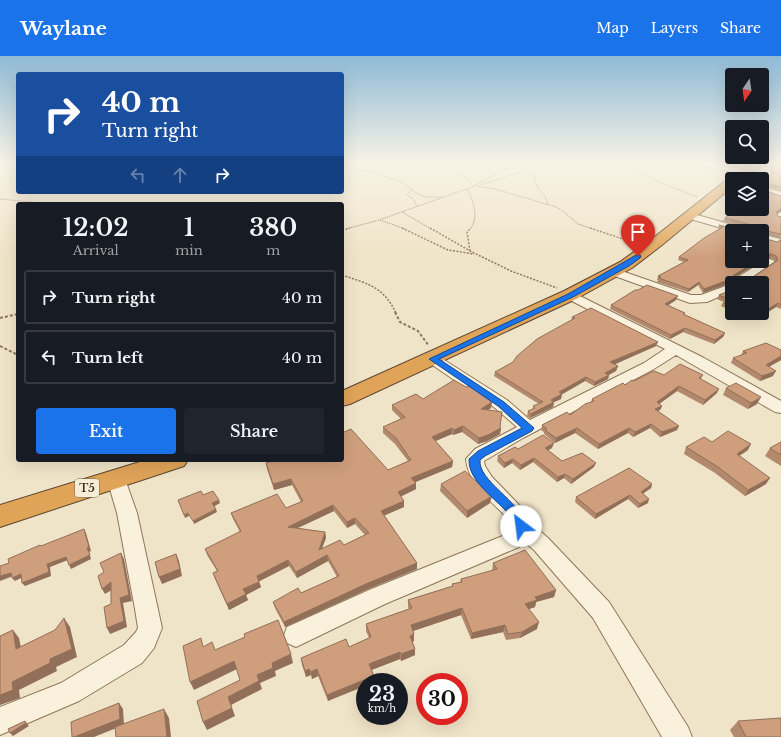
<!DOCTYPE html>
<html lang="en">
<head>
<meta charset="utf-8">
<style>
  body { margin:0; font-family:"Libre Baskerville",serif; background:#20242c; color:#f1f3f6; height:100vh; display:flex; flex-direction:column; font-size:15px; white-space:nowrap }
  * { box-sizing:border-box; margin:0 }
  p { font-size:13px; color:#9ea1a6 }
  .icon { flex:none; width:22px; height:22px; fill:none; stroke:currentColor; stroke-width:2; stroke-linecap:round; stroke-linejoin:round }
  .map { position:relative; flex:1; overflow:hidden }
  .panel { position:absolute; left:16px; top:146px; width:328px; height:260px; display:flex; flex-direction:column; background:#171b24; border-radius:4px; box-shadow:0 4px 16px #0002 }
  .panel>* { flex:none }
  .top-card { position:absolute; left:16px; top:16px; width:328px; height:122px; border-radius:4px; box-shadow:0 4px 16px #0002; background:#1a4fa0; color:#fff; overflow:hidden }
  .needle { width:26px; rotate:193deg }
  .tools { position:absolute; left:725px; top:12px; display:grid; gap:8px }
  .tools a { display:grid; place-items:center; width:44px; height:44px; border-radius:4px; background:#171b24; box-shadow:0 4px 16px #0002; font-size:20px }
  .speed { position:absolute; left:356px; top:617px; display:flex; gap:8px; font-size:20px; font-weight:700; text-align:center }
  .speed>* { display:grid; place-content:center; width:52px; height:52px; border-radius:50%; background:#171b24; box-shadow:0 4px 16px #0002; line-height:1 }
  .speed small { font-size:10px; font-weight:400 }
  .speed .limit { border:6px solid #d22; background:#fff; color:#111 }
  .pin { position:absolute; display:grid; place-items:center; width:34px; height:34px; color:#fff; margin:-41px -17px; border-radius:50% 50% 50% 0; rotate:-45deg; box-shadow:0 0 4px #0007 }
  .pin .icon { rotate:45deg }
  .me { position:absolute; width:44px; margin:-22px; rotate:330deg; stroke-linejoin:round; filter:drop-shadow(0 0 3px #0008) }
  .turn { display:flex; align-items:center; gap:14px; height:84px; padding:0 20px; font-size:18px }
  .turn .icon { width:52px; height:52px; stroke-width:2.5 }
  .turn b { display:block; font-size:28px; line-height:34px }
  .lanes { display:flex; align-items:center; height:38px; padding:0 20px; background:#0003; justify-content:center; gap:20px; direction:ltr }
  .lanes .off { opacity:.35 }
  .eta { display:flex; justify-content:space-evenly; align-items:center; height:68px; text-align:center }
  .eta b { font-size:24px; font-weight:600; line-height:28px }
  .cta { display:flex; gap:8px; margin-top:auto; padding:8px 20px }
  .cta a { flex:1; height:46px; border-radius:4px; background:#1a73e8; color:#fff; font-size:16px; font-weight:600; line-height:46px; text-align:center }
  .cta a+a { background:#20242c; color:#f1f3f6 }
  ul { padding:0; list-style:none }
  li { display:flex; align-items:center; gap:12px; height:54px; margin:0 8px 6px; padding:0 12px; border:2px solid #363941; border-radius:4px }
  li div { flex:1 }
  li b { display:block; font-size:15px }
  li em { font-style:normal }
  header { display:flex; align-items:center; gap:24px; box-sizing:border-box; height:56px; padding:0 20px; background:#1a73e8; color:#fff }
  header strong { font-size:19px }
  nav { display:flex; gap:22px; margin-inline-start:auto; font-size:14px }
  .map>svg:first-child { display:block }
</style>
</head>
<body>
<header>
<strong>Waylane</strong>
<nav><a>Map</a><a>Layers</a><a>Share</a></nav>
</header>
<div class="map">
<svg width="781" height="681" viewBox="0 0 781 681">
  <rect width="100%" height="100%" fill="#f0e4c8"/>
  <g fill="none" stroke-linecap="round" stroke-linejoin="round">
    <g stroke="#8d765c" stroke-width="2">
      <path id="minor" d="M690,107H707L746,114L750,116L746,118L694,109Z
        M762,130L781,136V142L762,136Z
        M781,156V163L778,162L776,159Z
        M690,157L747,173L748,175H732L687,162L685,160L687,158Z
        M762,178L780,183L781,185L776,188L762,184Z
        M769,203L773,204L775,206L773,208L745,227H732V235L707,246L690,247L609,218L607,216L609,214L613,212L691,239H701L731,228L733,224L765,204Z
        M570,235L704,302L781,345V357L775,356L676,299L654,313L523,382L484,405L485,410L492,421L526,456L530,466L548,482L609,546L688,671L692,681H662L593,562L534,494L523,485L519,491L385,548L296,591L287,587L284,579L287,571L369,534L505,479L511,469L510,465C494,447 468,429 466,403L475,393L517,371L495,352L428,306L426,303L428,300L433,299L438,300L507,344L530,364L644,307L665,293L566,242L564,239L566,236Z
        M116,416L123,418L125,423L137,457L162,572L154,592L142,607L79,645L0,679V651L61,627L124,589L136,576L138,572L135,553L117,457L107,423L109,418Z"/>
    </g>
    <g stroke="#5b4430" stroke-width="2">
      <path id="highway" d="M751,107H761L758,112L743,123H732V131L662,189L632,212L576,243L350,348L342,350V335L564,235L620,206L652,183L728,123Z
        M146,404H188L184,410L0,471V449Z"/>
    </g>
    <path stroke="#8d765c" stroke-width="1" stroke-dasharray="1.5 1" stroke-linecap="butt" d="M453,107L456,113L474,130
      M618,107L635,113L655,124L697,141
      M342,110L367,115L402,126L416,137L425,141H441
      M525,113L534,120L538,133L545,140L548,149
      M504,114V111L508,107
      M481,129L518,117L529,111
      M477,130L495,133L556,151L563,155L578,168L593,173
      M467,133C473,145 480,160 470,173
      M411,134L407,139L413,143L417,150
      M0,143L53,148
      M402,156L431,173
      M380,164L405,173
      M346,173L379,164L472,131L504,114L541,107"/>
    <path stroke="#8d765c" stroke-width="1.5" stroke-dasharray="2 1.5" stroke-linecap="butt" d="M402,172L448,194L474,198
      M430,172L472,196L511,215L557,232
      M590,172L635,187
      M342,174L350,172
      M470,195L467,176L471,172
      M342,219C368,228 383,230 396,257"/>
    <path stroke="#8d765c" stroke-width="2" stroke-dasharray="3 2" stroke-linecap="butt" d="M395,256L400,266L418,275L429,290
      M0,262L18,258
      M0,290L18,299"/>
    <use href="#minor" fill="#faf1dc" fill-rule="evenodd"/>
    <use href="#highway" fill="#e0a458" fill-rule="evenodd"/>
  </g>
  <path fill="#b2896c" fill-rule="evenodd" d="M781,107V135L763,129L764,126L773,119L770,118L772,115L770,114L771,112Z
    M763,134L781,140V155L777,157L778,160L781,161V183L780,182L763,177V182L777,186L781,184V253L776,251L755,264L737,257H762V227H734L735,225H747L775,205L774,203L769,202L764,203L732,205H761L732,223L730,227L703,237L698,229L688,236L657,226L658,224H657L658,220L684,206L678,204L679,201L719,173L718,172L719,169L733,173H748L747,172L723,165L725,162Z
    M732,234V255L721,250L723,247L724,246L717,243L719,239Z
    M676,244L668,249L685,259L725,277L723,281L714,288L683,276L670,283L610,253L611,249Z
    M572,261L656,290L614,308L618,310L616,315L609,319L608,323L594,330L585,325L562,338L561,343L554,346L553,351L530,362L527,360L528,355L533,353V350L539,348L494,320L495,316L513,306L571,265Z
    M781,294V304L769,311L773,320L760,325L731,307L733,302L741,300L743,295Z
    M703,319L701,323L717,337L703,349L677,335L659,348L662,350L660,354L658,355L677,374L660,381L650,372L633,381L628,377L598,393L575,377L555,387L544,378V376L541,374L542,369L570,359L591,346L592,343L625,329L634,325Z
    M726,332L757,348L748,353L723,339Z
    M423,343L492,346L491,352L488,354L501,372L500,378L487,385L478,388L462,376L453,379L452,378L435,385L453,405L452,411L415,426L416,427V433L401,440L404,451L384,459L417,507V513L368,533L285,571L275,552L273,546L301,537L337,521L328,505L297,522L289,510L259,525L261,531L246,539L248,544L229,554L215,523L213,517L217,515L207,499L205,493L240,476L233,463L231,457L286,452L301,446L292,429L274,434L267,413L266,407L388,414L408,405L395,388L383,377V371L401,363L392,354V349ZM334,455L347,472L355,468L365,479L344,489L322,492L326,482L325,476L298,472Z
    M712,386L748,394L739,400L766,428L745,440L715,417L684,398L686,391Z
    M781,386V410L765,400L770,392Z
    M552,392L548,394L562,405L594,411L571,428L564,422L557,426L533,406L520,414L512,407L504,412L497,405L498,400L518,393Z
    M441,428L490,447L467,462L440,435Z
    M652,428L651,432L643,438L648,447L638,452L628,443L595,463L575,446L576,441Z
    M493,507L556,534L554,541L536,546L535,551L529,553L537,573L520,582L506,584L503,576L471,583L461,559L413,575L414,578V585L412,586L415,599L401,605L400,603L371,614L374,620V626H365L328,645L318,620L312,623L311,619L306,621L302,609L301,602L349,591L369,582L366,575V568L409,553L408,551V544L452,530V528L460,526L461,523L492,515Z
    M738,665L781,681H734L730,674Z"/>
  <path fill="#916f58" d="M781,152V155L775,159L776,156Z
    M771,198L769,202L764,203L762,204V202L766,199Z
    M757,205H761L732,223L730,227L703,237L704,233L734,219Z
    M699,226L698,229L688,236L689,233Z
    M678,240L676,244L664,252L665,248Z
    M778,247L776,251L755,264L756,260Z
    M685,272L683,276L670,283L671,279Z
    M725,277L723,281L714,288L715,284Z
    M658,286L656,290L609,311L610,306Z
    M781,300V304L763,314L766,309Z
    M618,310L616,315L604,321L605,317Z
    M776,315L773,320L760,325L762,320Z
    M609,319L608,323L594,330L595,326Z
    M586,321L585,325L561,339L562,338L561,343L550,348L551,344L559,336Z
    M679,330L677,335L655,351L657,346Z
    M719,333L717,337L703,349L705,344Z
    M761,341L757,348L748,353L751,347Z
    M492,346L491,352L480,359L481,353Z
    M554,346L553,351L530,362L531,358Z
    M662,350L660,354L653,357L655,353Z
    M651,368L650,372L633,381L635,376Z
    M463,370L462,376L453,379L454,374Z
    M679,370L677,374L660,381L662,376Z
    M452,372V378L431,387L432,381Z
    M501,372L500,378L487,385L478,388L479,382Z
    M577,372L575,377L555,387L556,382Z
    M629,372L628,377L598,393L599,388Z
    M554,387L552,392L544,397L545,392Z
    M751,388L748,394L733,404L737,398Z
    M534,402L533,406L520,414L521,409Z
    M513,403L512,407L504,412L505,407Z
    M453,405L452,411L411,428V422Z
    M596,407L594,411L571,428L573,423Z
    M565,418L564,422L557,426L558,421Z
    M770,422L766,428L745,440L748,434Z
    M291,423L292,429L274,434L273,428Z
    M416,427V433L398,442V436Z
    M652,428L651,432L639,440L641,436Z
    M630,439L628,443L595,463L596,458Z
    M492,440L490,447L467,462V455Z
    M649,443L648,447L638,452L640,448Z
    M219,444L220,447L213,451L212,447Z
    M404,445V451L381,461V455Z
    M333,449L334,455L289,476L288,471Z
    M216,453L217,456L194,468L193,465Z
    M188,457L189,460L185,462L184,459Z
    M355,462V468L347,472V466Z
    M84,473L86,477L91,495L89,496L91,503L71,513L69,509L87,492Z
    M325,476L326,482L319,500V494Z
    M121,497L124,503L132,545L123,547L127,571L110,578L107,572L120,542Z
    M176,498L179,505L182,520L162,528L159,521Z
    M327,499L328,505L297,522L296,516Z
    M66,501L68,504L50,511L51,520L25,530L22,527L47,508Z
    M288,504L289,510L258,526L257,520Z
    M417,507V513L368,533L285,571L284,566L368,527Z
    M11,517L13,520L0,525V520Z
    M21,518L23,521L15,525L12,522Z
    M111,526L115,532L105,538L102,533Z
    M259,526L261,531L246,539L248,544L229,554L227,548L243,533Z
    M556,534L554,541L536,546L535,551L523,555L525,548L535,541Z
    M462,552L461,559L410,576L411,569Z
    M64,562L70,571L77,601L56,611L57,615L19,634L20,642L0,649V639L12,626L50,603Z
    M539,566L537,573L520,582L522,576Z
    M505,569L503,576L471,583L472,577Z
    M13,574L19,582L23,601L16,593Z
    M414,578V585L409,587L410,580Z
    M415,593V599L401,605V598Z
    M400,596V603L369,615V608Z
    M291,598L293,607L275,615L276,620L260,627L262,633L231,649L235,660L207,674L203,666L228,641L272,607Z
    M234,605L237,613L194,634L190,626Z
    M309,613L311,619L306,621L305,615Z
    M317,613L318,620L312,623L311,616Z
    M374,620V626H365V630L328,645L327,639Z
    M119,647L123,653L124,669L94,681H74Z
    M164,653L169,662L171,681H167Z
    M25,665L28,669L29,670L13,680L10,677Z"/>
  <path fill="#cf9f7d" stroke="#916f58" fill-rule="evenodd" d="M776,107H781V131L764,126L775,116L771,115L775,112H771Z
    M762,130L763,134L781,140V152L776,156L778,160L781,161V178L762,174L763,182L777,186L781,184V249L778,247L762,257V227H735V225H747L778,204L776,200L771,198L766,199L762,202V175H732V205H757L734,219L731,223L704,233L699,226L689,233L659,222L661,221L658,220L688,204L679,201L704,182L723,171L719,169L733,173H750L749,168L725,162L735,153H762Z
    M647,229L678,240L665,248L685,257L683,258L725,277L715,284L685,272L671,279L611,249L635,234H638Z
    M732,234V250L723,247L728,243L719,239Z
    M591,252L658,286L610,306L618,310L605,317L609,319L595,326L586,321L559,336L562,338L551,344L554,346L531,358L528,355L535,352L533,350L543,346L495,316L513,306L517,300L537,283L575,262L572,261Z
    M748,257H762L756,260Z
    M766,287L781,294V300L766,309L776,315L762,320L733,302L747,297L743,295Z
    M680,308L703,319L699,322L719,333L705,344L679,330L657,346L662,350L655,353L679,370L662,376L651,368L635,376L629,372L599,388L577,372L556,382L545,374L547,373L542,369L567,356L570,359L585,348L594,345L592,343L623,327L625,329L632,324L634,325L654,315L664,319Z
    M454,324L466,331L468,330L473,332L492,346L481,353L502,356L500,371L501,372L488,379L479,382L463,370L454,374L452,372L432,381L453,405L411,422L416,427L398,436L404,445L381,455L417,507L368,527L284,566L273,546L298,532L301,537L339,520L327,499L296,516L288,504L257,520L259,526L243,533L246,538L227,548L213,517L218,515L205,493L241,475L231,457L277,438L286,452L303,445L291,423L273,428L266,407L276,404H342V377L351,373L388,414L411,404L396,382L383,371L405,361L392,349L416,338L423,343ZM333,449L347,466L355,462L369,477L344,489L340,484L319,494L325,476L288,471Z
    M736,327L761,341L751,347L726,332Z
    M728,375L751,388L737,398L770,422L748,434L718,411L686,391L704,381L712,386Z
    M543,379L554,387L545,392L562,405L582,397L596,407L573,423L565,418L558,421L534,402L521,409L513,403L505,407L498,400L515,391L518,393Z
    M781,386V399L770,392Z
    M629,412L652,428L641,436L649,443L640,448L630,439L596,458L576,441Z
    M465,415L492,440L467,455L441,428Z
    M201,435L203,439L213,435L219,444L212,447L216,453L193,465L188,457L184,459L178,444Z
    M84,473L89,491L87,492L90,499L69,509L66,501L47,508L49,516L22,527L21,518L12,522L11,517L0,520V510L9,507L8,503L40,489L41,490Z
    M525,494L556,534L535,541L537,544L525,548L539,566L522,576L508,578L505,569L472,577L462,552L411,569L414,578L410,580L415,593L401,598L400,596L369,608L374,620L327,639L317,613L311,616L309,613L305,615L301,602L346,583L349,591L371,581L366,568L412,552L408,544L453,530L452,528L462,526L461,523L497,513L493,507Z
    M121,497L129,539L120,542L124,565L107,572L104,551L111,548V526L102,533L98,520L104,516L100,507Z
    M176,498L180,513L159,521L155,506Z
    M64,562L72,593L50,603V607L12,626L13,634L0,639V580L13,574L16,593L55,574Z
    M278,564L291,598L272,607L273,612L257,619L259,625L228,641L232,652L203,666L197,645L240,624L234,605L190,626L183,590L201,582L203,591L212,586L215,594L245,581L244,578Z
    M119,647L120,663L74,681H72L71,666Z
    M164,653L167,681H116L115,671Z
    M781,662V681H746L738,665Z
    M25,665L26,667L10,677L8,673Z"/>
  <linearGradient id="sky" x2="0" y2="1"><stop stop-color="#8fbad6"/><stop offset="0.53" stop-color="#f8f3e6"/><stop offset="1" stop-color="#f8f3e6" stop-opacity="0"/></linearGradient>
  <rect width="781" height="202" fill="url(#sky)"/>
  <path fill="#1a73e8" stroke="#114b97" d="M638,198L641,200L640,202L629,210L573,241L439,303L504,346L534,372L532,375L485,400L480,404C478,425 520,445 527,470L525,473L521,474L517,473C515,469 515,465 512,462C499,444 468,427 469,403L478,395L522,372L498,350L429,303L568,238Z"/>
  <g text-anchor="middle" dominant-baseline="central" stroke-width="4" stroke-linejoin="round" paint-order="stroke">
    <rect fill="#f7eed8" stroke="#756857" stroke-width="1" x="75" y="423" width="24" height="18" rx="3"/>
    <g font-size="11" font-weight="bold" fill="#3d2e20">
      <text x="87" y="432">T5</text>
    </g>
  </g>
</svg>
<div class="tools">
<a><svg class="needle" viewBox="-14 -14 28 28"><path d="M0-13l5 13h-10z" fill="#e53935"/><path d="M0 13l5-13h-10z" fill="#9ea1a6"/></svg></a>
<a><svg class="icon" aria-label="search" viewBox="0 0 24 24"><circle cx="10" cy="10" r="6"/><path d="M15 15l6 6"/></svg></a>
<a><svg class="icon" aria-label="layers" viewBox="0 0 24 24"><path d="M12 4l9 5-9 5-9-5zM3 14l9 5 9-5"/></svg></a>
<a>+</a>
<a>−</a>
</div>
<div class="speed"><div>23<small>km/h</small></div><div class="limit">30</div></div>
<div class="pin" style="left:638px;top:200px;background:#d93025"><svg class="icon" aria-label="arrive" viewBox="0 0 24 24"><path d="M6 21V4h12l-3 4 3 4H6"/></svg></div>
<svg class="me" style="left:521px;top:470px" viewBox="-20 -20 40 40"><circle r="19" fill="#fff"/><path d="M0-13L10 11 0 6-10 11z" fill="#1a73e8"/></svg>
<div class="top-card">
<div class="turn"><svg class="icon" aria-label="right" viewBox="0 0 24 24"><path d="M7 20v-9h11M14 6l5 5-5 5"/></svg><div><b>40 m</b>Turn right</div></div>
<div class="lanes"><svg class="icon off" aria-label="left" viewBox="0 0 24 24"><path d="M17 20v-9H6M10 6l-5 5 5 5"/></svg><svg class="icon off" aria-label="ahead" viewBox="0 0 24 24"><path d="M12 20V5M6 11l6-6 6 6"/></svg><svg class="icon" aria-label="right" viewBox="0 0 24 24"><path d="M7 20v-9h11M14 6l5 5-5 5"/></svg></div>
</div>
<section class="panel">
<div class="eta">
<div><b>12:02</b><p>Arrival</p></div>
<div><b>1</b><p>min</p></div>
<div><b>380</b><p>m</p></div>
</div>
<ul>
<li><svg class="icon" aria-label="right" viewBox="0 0 24 24"><path d="M7 20v-9h11M14 6l5 5-5 5"/></svg><div><b>Turn right</b></div><em>40 m</em></li>
<li><svg class="icon" aria-label="left" viewBox="0 0 24 24"><path d="M17 20v-9H6M10 6l-5 5 5 5"/></svg><div><b>Turn left</b></div><em>40 m</em></li>
</ul>
<div class="cta"><a>Exit</a><a>Share</a></div>
</section>
</div>
</body>
</html>
